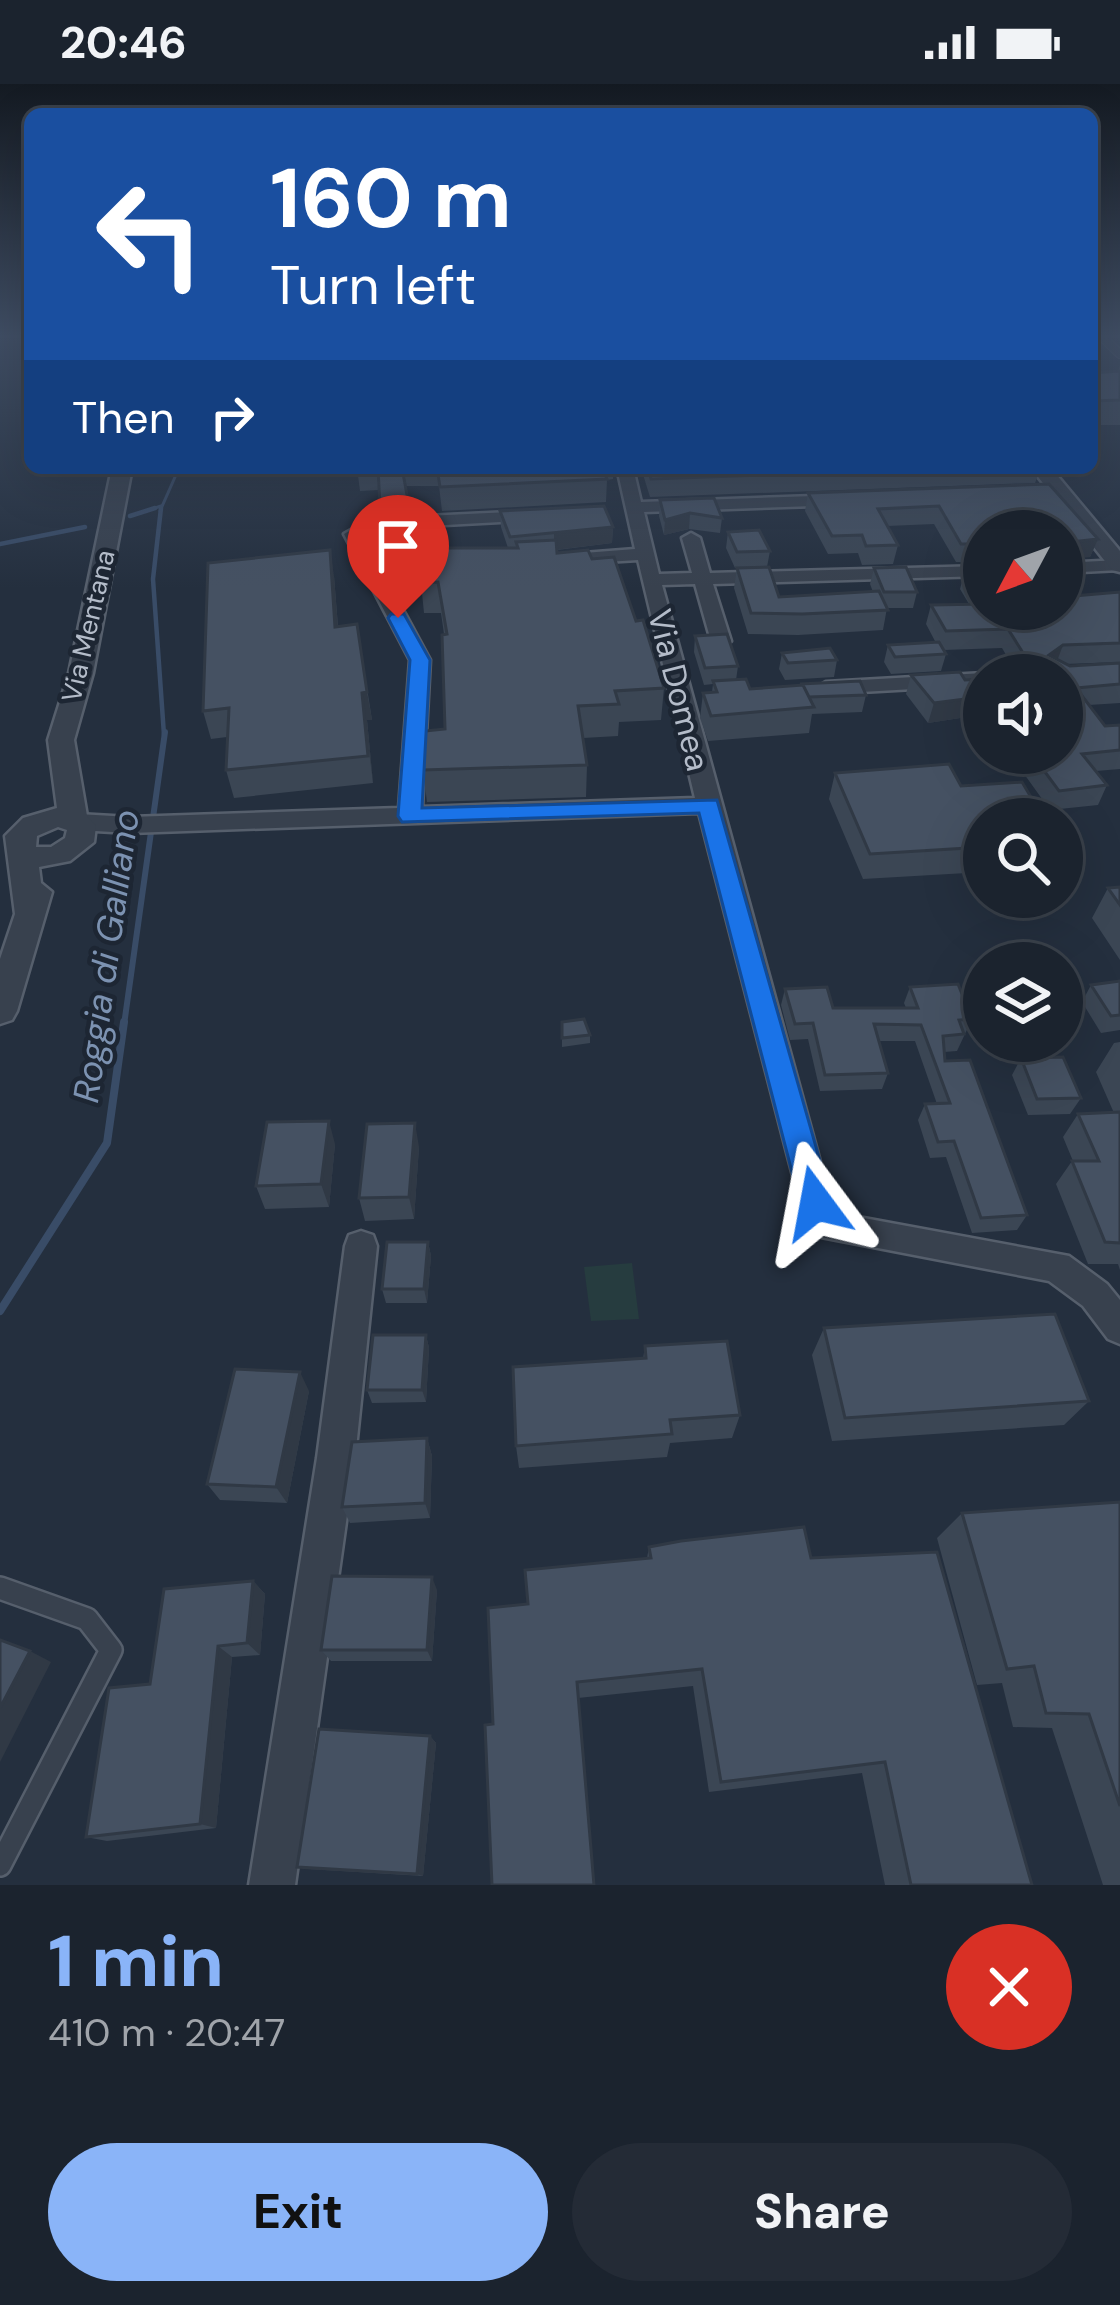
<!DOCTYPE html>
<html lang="en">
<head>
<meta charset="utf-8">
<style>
  body { margin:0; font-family:"DM Sans",sans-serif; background:#242b36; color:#f1f3f6; height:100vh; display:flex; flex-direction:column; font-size:45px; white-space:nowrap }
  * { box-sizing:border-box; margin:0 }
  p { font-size:39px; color:#a0a4aa }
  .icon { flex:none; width:66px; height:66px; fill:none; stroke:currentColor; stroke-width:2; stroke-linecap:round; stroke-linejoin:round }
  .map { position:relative; height:1801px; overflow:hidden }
  .sheet { display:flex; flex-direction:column; background:#1b232e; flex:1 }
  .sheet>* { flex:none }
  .guide { position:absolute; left:24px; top:24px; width:1074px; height:366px; border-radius:18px; box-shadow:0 12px 48px #0002,0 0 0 3px #39404a; background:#1a4fa0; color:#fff; overflow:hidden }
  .needle { width:78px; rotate:229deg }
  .fabs { position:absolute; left:963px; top:426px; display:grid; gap:24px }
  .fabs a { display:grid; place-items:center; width:120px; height:120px; border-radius:50%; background:#1b232e; box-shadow:0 12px 48px #0002,0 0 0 3px #39404a; font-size:60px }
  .pin { position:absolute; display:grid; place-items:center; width:102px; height:102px; color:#fff; margin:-123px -51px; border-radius:50% 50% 50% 0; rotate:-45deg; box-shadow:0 0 12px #0007 }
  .pin .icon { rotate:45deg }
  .me { position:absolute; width:132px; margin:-66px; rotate:347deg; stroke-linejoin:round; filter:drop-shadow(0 0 9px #0008) }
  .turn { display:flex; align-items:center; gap:42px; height:252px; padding:0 48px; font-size:54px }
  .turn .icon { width:156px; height:156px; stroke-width:2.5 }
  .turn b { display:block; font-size:84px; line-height:102px }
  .then { display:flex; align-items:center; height:114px; padding:0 48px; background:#0003; gap:24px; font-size:45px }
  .round { display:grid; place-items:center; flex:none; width:126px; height:126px; border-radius:63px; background:#242b36 }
  .head { display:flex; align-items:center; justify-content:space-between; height:204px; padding:0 48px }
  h1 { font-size:72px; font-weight:800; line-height:90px; color:#8ab4f8 }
  .cta { display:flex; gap:24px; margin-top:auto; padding:24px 48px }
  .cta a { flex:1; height:138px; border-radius:72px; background:#8ab4f8; color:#111; font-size:48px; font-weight:800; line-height:138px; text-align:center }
  .cta a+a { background:#242b36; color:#f1f3f6 }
  .status { display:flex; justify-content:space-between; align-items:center; height:84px; padding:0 60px; background:#1b232e; direction:ltr }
  .status svg { height:33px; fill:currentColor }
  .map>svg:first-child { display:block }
</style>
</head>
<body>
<div class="status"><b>20:46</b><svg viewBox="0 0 49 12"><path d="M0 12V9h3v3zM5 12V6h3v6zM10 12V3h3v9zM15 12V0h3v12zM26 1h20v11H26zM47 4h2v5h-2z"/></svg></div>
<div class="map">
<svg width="1120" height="1801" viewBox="0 0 1120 1801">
  <rect width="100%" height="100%" fill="#242f3e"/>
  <path fill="#263c3f" d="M632,1179L639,1235L591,1237L584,1183Z"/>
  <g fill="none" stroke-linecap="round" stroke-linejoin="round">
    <path stroke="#394c67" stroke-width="3" d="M146,427L161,422
      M160,427L179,384"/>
    <path stroke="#394c67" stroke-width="4.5" d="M161,424L153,495L164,651
      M130,432L155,424
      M0,460L85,443"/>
    <path stroke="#394c67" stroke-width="6" d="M124,941L165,648"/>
    <path stroke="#394c67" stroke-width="8" d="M0,1227L107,1059L124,938"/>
    <g stroke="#565f6c" stroke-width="10">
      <path id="service-far1" d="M1101,252L1120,270"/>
    </g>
    <g stroke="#565f6c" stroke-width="26">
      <path id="service" d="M0,1504L87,1535L111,1566L0,1781"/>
    </g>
    <g stroke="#565f6c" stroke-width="5">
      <path id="minor" d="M617,384H633L641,418L844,411L852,416L844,421L644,428L659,490L692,489L682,454L691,449L700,454L710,489L984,482V492L713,500L731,557L721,563L711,557L695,500L662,501L830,1114L842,1130L1069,1172L1107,1200L1120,1216V1260L1108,1255L1083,1222L1049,1197L821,1153L800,1119L699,729L130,749L78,746L66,738L78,730L130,733L399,724L410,576L344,450L353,445L362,450L430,576L422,723L695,714L638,476L558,481L549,476L558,471L635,465Z
        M534,427L540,428V436L426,442L418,437L426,432Z
        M1120,476V486L1062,489V479Z
        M454,478L460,479V487L401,491L392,486L401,481Z
        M984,589L991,591H984V601L826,610L816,604L826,598Z
        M361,1147L373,1151L377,1162L355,1374L295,1801H249L317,1374L345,1162L349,1151Z"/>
    </g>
    <g stroke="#565f6c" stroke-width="5">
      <path id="tertiary" d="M112,384H132L93,589L74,656L87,732L96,742L94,758L70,777L39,783L41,799L52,808L17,927L12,936L0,940V875L15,830L5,752L23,734L57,724L48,656L69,589ZM58,743L67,746L65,754L51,763H36L37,752Z
        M1031,384H1051L1120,467V488L1112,486Z"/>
    </g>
    <use href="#service-far1" stroke="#38414e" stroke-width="8"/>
    <use href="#service" stroke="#38414e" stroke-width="21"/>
    <use href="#minor" fill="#38414e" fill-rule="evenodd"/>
    <use href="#tertiary" fill="#38414e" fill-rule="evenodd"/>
  </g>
  <path fill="#3b4654" d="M1120,281V341H1092V289L1118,288Z
    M357,384H614L613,395L607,396L606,418L442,427L439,402H405L412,451L410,465L384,466L379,406L360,407Z
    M641,384H1041L1035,399L650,413Z
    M1049,400L1098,455L1090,473L984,447V525L1120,508V578L1066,580L1070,582L1120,579V619L1089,621L1105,642L1120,641V685L1096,687L1107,701L1098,721L1050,726L1009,669H1062V591H1018L1002,564L944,566L946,570L941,587L891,590L884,578L888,561L936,559L926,540L931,521L969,520L960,505L965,486H970L972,478H956L934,440L887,442L898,461L893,480L862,481L858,469L828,470L805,427L808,409Z
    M660,416L722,434L720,449L689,445L664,451L659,432Z
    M500,427L613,443L612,459L557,466V469L592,475L636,537L664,604L661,636L619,638L618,652L583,654L587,681L586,713L427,718L423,686L445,645L444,550L441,529H424L421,499L508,464L501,443Z
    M728,448L770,467L767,483L735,484L726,464Z
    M737,484L779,513L873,508L870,500L874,484L917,508L913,524H887L883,546L798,551L748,550L734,504Z
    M334,492L338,542L357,540L372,636H367L373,699L234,714L226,686L227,653L211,655L203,627Z
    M695,552L738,582L736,596L750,605L866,611L862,628L812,630L809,649L708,657L700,634L703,609L712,608L713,600L704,601L694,568Z
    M782,569L837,576L834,593L785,596L779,585Z
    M911,591L965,596L984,595V644L981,645L973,632L928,639L906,610Z
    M835,689L961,702L984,735V788L863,795L829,715Z
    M1120,803V876L1092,834L1108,804Z
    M1120,897V946L1101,949L1082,918L1091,901Z
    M910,903L972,935L957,967L944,968L945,977L1027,1131L1017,1146L972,1149L946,1073L930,1074L918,1036L925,1020H937L915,957H879L888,989L882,1005L820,1007L808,955L790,956L781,921L785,905L833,924H906L904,919Z
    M562,938L590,951V959L562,963Z
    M1015,957H1049L1017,960Z
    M1120,958V1186L1118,1180H1088L1056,1100L1072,1077H1073L1063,1053L1078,1030L1114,1029L1096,988L1114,959Z
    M1021,974L1081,1014L1070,1030L1028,1031L1012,991Z
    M335,1060L329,1123L265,1125L256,1102Z
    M419,1063L414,1135L365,1137L359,1114Z
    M428,1158L431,1172L427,1219H386L382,1205Z
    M824,1244L1089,1317L1064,1341L832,1357L812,1271Z
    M426,1251L429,1264L426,1318L372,1319L367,1306Z
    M645,1262L740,1331L732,1354L670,1359L667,1373L519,1384L516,1362L643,1275Z
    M309,1307L287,1419L220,1416L207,1400Z
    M427,1354L432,1372L430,1434L350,1439L342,1423Z
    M1120,1418V1801H1099H1103L1052,1644L1013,1643L1002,1599L977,1601L937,1454L962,1429Z
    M649,1463L811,1474L1032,1801H885L862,1689L709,1708L693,1602L578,1614L493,1640L528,1520L647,1474Z
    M253,1497L265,1510L260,1571L232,1573L216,1744L107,1757L86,1753L150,1600Z
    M437,1506L432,1577H331L321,1566Z
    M430,1652L436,1659L423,1792L308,1785L297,1783Z"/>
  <path fill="#303945" d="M410,427L412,451L410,465L407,441Z
    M690,429L689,445L664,451L665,436Z
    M613,443L612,459L554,466V450Z
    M1098,455L1090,473L1062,476V459Z
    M330,466L334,492L340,569L335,543Z
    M1063,561L1056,580L1049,571Z
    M367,608L372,636H367L373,699L362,609Z
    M980,613L973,632L928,639L934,619Z
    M329,1037L335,1060L329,1123L321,1100Z
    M415,1039L419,1063L414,1135L409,1113Z
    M428,1158L431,1172L427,1219L424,1205Z
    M426,1251L429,1264L426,1318L422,1306Z
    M300,1288L309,1307L287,1419L276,1403Z
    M427,1354L432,1372L430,1434L425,1419Z
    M432,1493L437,1506L432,1577L427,1566Z
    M253,1497L265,1510L260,1571L247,1559Z
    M218,1562L232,1573L216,1744L200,1740Z
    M30,1567L51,1578L0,1678V1624Z
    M430,1652L436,1659L423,1792L417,1790Z"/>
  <path fill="#455162" stroke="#303945" stroke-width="3" d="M1120,287V316L1092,317V289Z
    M378,384H402L410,427L407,441H381Z
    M437,384H602L607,395L440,403Z
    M648,384H958L651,395Z
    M1049,400L1098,455L1062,459V447H984V460H961L939,422L878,425L898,461L866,462L862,451L832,452L808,409Z
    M714,414L722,434L690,429L665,436L660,416Z
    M604,422L613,443L510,453L500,427Z
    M759,446L770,467L737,468L728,448Z
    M556,456L557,469L588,466L592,475L614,473L636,537L643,536L664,604L615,607L619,620L578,622L587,681L423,686L425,647L445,645L442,551L447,550L438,498L421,499L419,464H518L516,458Z
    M330,466L335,543L357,540L367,608L362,609L368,672L226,686L229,624L203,627L208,479Z
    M984,477V517L965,486H977L972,478Z
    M769,483L779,513L879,507L888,526L802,530L751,529L737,484Z
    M906,483L917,508H884L874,484Z
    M1120,508V559L1063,561L1049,571L1070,582L1120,579V600L1076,604L1105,642L1120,641V666L1082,670L1107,701L1059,707L1031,669H1062V591H1037L1008,545L946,547L931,521L984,520V525H1062V513Z
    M727,550L738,582L705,584L695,552Z
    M939,558L946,570L895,573L888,561Z
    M830,564L837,576L788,579L782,569Z
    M960,588L965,596L984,595V620L980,613L934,619L911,591Z
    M746,595L750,605L803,601L814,623L711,632L703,609L717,608L713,597Z
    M860,597L866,611L809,613L803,601L800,600Z
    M949,680L961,702L1022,698L1044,735H984V763L870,770L835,689Z
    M1120,803V821L1108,804Z
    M1120,897V931L1111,932L1091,901Z
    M958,900L972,935L959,936L964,950L943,952L945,977L970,976L1027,1131L981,1134L954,1057L938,1058L925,1020L950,1019L921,941L874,940L888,989L825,991L813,939L795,940L785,905L827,903L833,924H918L910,903Z
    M584,935L590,951L562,954V938Z
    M1063,973L1081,1014L1037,1015L1021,974Z
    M1120,1028V1159L1105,1158L1072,1077H1099L1078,1030Z
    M329,1037L321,1100L256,1102L267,1038Z
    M415,1039L409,1113L359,1114L367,1040Z
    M387,1158H428L424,1205H382Z
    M1055,1230L1089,1317L845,1334L824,1244Z
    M373,1251H426L422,1306H367Z
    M727,1257L740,1331L670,1336L672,1350L516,1362L513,1283L646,1274L645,1262Z
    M235,1285L300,1288L276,1403L207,1400Z
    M427,1354L425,1419L342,1423L352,1358Z
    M1120,1418V1722L1089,1630L1046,1629L1034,1582L1007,1585L962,1429Z
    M804,1443L811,1474L937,1468L1032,1801H911L885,1678L721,1698L702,1585L577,1598L594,1801H492L485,1641L493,1640L488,1524L528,1520L525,1486L651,1474L649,1463L681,1457Z
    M332,1492L432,1493L427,1566H321Z
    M253,1497L247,1559L218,1562L200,1740L86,1753L109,1604L150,1600L164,1505Z
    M0,1556L30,1567L0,1624Z
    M319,1645L430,1652L417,1790L297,1783Z"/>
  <linearGradient id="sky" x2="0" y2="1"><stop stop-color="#141a22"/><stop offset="0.5" stop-color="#3f4d63"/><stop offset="1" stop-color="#3f4d63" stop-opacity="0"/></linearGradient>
  <rect width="1120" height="504" fill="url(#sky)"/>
  <path fill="#1a73e8" stroke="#114b97" stroke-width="3" d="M391,530H404L430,576L422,724L717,716L832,1119L827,1129L816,1134L805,1129L800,1119L699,729L402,738L398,732L410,576L388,534Z"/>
  <g text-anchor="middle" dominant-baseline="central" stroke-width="9" stroke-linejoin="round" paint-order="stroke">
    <g font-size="27" fill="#b4bcc9" stroke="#1d2633">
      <text transform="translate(88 542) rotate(-77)">Via Mentana</text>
    </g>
    <g font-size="33" fill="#b4bcc9" stroke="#1d2633">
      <text transform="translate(679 606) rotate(76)">Via Domea</text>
    </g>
    <g font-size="36" font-style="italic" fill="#7c92b1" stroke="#1d2633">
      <text transform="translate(106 872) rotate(-82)">Roggia di Galliano</text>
    </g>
  </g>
</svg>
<div class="fabs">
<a><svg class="needle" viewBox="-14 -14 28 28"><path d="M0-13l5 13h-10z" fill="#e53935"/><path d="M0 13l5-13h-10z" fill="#a0a4aa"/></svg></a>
<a><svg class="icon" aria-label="sound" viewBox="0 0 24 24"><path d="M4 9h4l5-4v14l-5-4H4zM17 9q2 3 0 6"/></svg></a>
<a><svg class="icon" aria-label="search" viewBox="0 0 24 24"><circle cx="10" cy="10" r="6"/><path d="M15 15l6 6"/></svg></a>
<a><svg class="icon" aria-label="layers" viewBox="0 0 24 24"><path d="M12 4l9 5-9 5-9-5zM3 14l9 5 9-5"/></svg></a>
</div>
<div class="pin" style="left:398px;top:534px;background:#d93025"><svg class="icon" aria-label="arrive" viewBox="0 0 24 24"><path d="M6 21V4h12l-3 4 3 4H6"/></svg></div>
<svg class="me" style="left:816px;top:1119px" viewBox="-20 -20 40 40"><path d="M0-17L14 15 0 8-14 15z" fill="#1a73e8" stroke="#fff" stroke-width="4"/></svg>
<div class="guide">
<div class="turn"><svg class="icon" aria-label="left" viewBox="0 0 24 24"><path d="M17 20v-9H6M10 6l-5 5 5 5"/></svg><div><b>160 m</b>Turn left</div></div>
<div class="then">Then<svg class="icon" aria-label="right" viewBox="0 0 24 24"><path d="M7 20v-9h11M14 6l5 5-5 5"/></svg></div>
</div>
</div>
<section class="sheet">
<div class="head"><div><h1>1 min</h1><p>410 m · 20:47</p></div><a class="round" style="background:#d93025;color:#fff"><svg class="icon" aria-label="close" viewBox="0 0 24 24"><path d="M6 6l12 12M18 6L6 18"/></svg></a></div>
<div class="cta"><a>Exit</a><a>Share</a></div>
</section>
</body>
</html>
